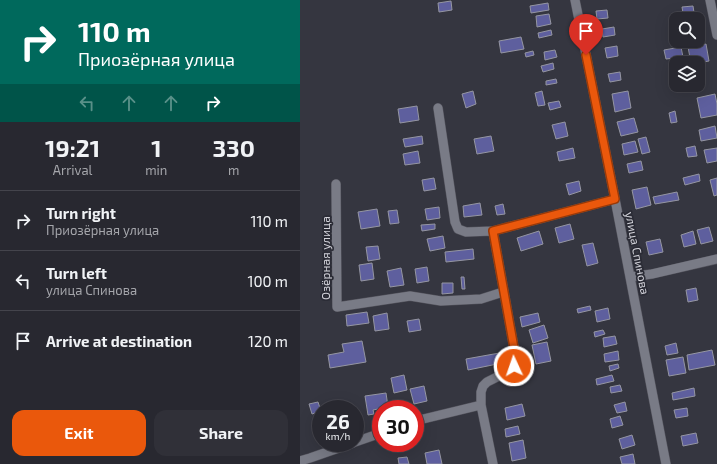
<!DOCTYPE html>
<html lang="en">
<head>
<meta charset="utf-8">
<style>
  body { margin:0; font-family:"Exo 2",sans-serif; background:#303038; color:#f1f3f6; height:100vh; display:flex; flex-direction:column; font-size:15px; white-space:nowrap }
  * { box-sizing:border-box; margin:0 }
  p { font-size:13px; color:#a5a6ab }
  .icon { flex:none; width:22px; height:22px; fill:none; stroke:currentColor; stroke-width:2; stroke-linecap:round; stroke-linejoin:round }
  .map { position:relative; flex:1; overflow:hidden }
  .sheet { display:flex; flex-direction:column; background:#282830; width:300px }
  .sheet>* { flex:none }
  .banner { background:#00695c; color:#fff; overflow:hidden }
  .buttons { position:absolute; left:369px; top:12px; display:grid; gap:8px }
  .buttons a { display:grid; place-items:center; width:36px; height:36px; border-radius:8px; background:#282830; box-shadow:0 4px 16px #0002,0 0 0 1px #44444c; font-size:20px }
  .speed { position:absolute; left:12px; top:400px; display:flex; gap:8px; font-size:20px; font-weight:700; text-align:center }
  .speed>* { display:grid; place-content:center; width:52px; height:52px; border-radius:50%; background:#282830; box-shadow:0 4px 16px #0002,0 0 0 1px #44444c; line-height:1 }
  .speed small { font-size:10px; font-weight:400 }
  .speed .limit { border:6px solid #d22; background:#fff; color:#111 }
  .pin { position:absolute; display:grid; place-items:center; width:34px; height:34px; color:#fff; margin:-41px -17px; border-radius:50% 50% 50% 0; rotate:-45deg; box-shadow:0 0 4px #0007 }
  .pin .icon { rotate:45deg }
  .me { position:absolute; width:44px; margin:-22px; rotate:357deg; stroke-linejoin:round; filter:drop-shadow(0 0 3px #0008) }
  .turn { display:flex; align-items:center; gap:14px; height:84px; padding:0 12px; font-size:18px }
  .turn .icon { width:52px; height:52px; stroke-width:2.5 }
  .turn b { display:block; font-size:28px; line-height:34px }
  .lanes { display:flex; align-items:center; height:38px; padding:0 12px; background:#0003; justify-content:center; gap:20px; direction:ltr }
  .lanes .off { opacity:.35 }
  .eta { display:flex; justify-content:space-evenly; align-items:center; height:68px; text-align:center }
  .eta b { font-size:24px; font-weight:700; line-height:28px }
  .button { display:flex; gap:8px; margin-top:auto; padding:8px 12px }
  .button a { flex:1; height:46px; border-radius:12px; background:#ea580c; color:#fff; font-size:16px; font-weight:700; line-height:46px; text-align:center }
  .button a+a { background:#303038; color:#f1f3f6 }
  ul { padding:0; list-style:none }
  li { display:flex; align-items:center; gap:12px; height:60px; padding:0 12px; border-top:1px solid #44444c }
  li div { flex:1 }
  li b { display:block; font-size:15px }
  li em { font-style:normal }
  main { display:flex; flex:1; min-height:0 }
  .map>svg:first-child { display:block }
</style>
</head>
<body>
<main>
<section class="sheet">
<div class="banner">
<div class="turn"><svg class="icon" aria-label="right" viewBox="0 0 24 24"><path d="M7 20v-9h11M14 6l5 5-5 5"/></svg><div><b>110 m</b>Приозёрная улица</div></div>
<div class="lanes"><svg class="icon off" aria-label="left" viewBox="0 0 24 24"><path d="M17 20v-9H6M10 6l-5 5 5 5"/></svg><svg class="icon off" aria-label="ahead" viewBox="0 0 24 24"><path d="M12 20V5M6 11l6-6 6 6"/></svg><svg class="icon off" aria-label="ahead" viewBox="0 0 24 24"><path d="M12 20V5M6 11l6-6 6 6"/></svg><svg class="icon" aria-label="right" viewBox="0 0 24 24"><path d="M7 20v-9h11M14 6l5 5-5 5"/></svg></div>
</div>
<div class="eta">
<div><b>19:21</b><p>Arrival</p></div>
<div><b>1</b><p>min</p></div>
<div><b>330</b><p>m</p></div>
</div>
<ul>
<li><svg class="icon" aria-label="right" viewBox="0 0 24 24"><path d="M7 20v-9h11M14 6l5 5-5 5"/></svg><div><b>Turn right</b><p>Приозёрная улица</p></div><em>110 m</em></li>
<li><svg class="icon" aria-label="left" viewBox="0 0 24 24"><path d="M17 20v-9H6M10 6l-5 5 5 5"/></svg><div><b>Turn left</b><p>улица Спинова</p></div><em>100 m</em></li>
<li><svg class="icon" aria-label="arrive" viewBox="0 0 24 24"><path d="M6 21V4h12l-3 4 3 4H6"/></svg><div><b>Arrive at destination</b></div><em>120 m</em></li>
</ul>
<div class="button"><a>Exit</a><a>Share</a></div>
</section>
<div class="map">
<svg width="417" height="464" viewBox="0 0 417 464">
  <rect width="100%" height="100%" fill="#353640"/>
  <path fill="#5e5f9e" stroke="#9596a2" d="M151,1L152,10L139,12L138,3Z
    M248,3L249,10L231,13L230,6Z
    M393,6L395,19H384L382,7Z
    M307,10L308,18L297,19L296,11Z
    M249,14L251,24L237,27L236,16Z
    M314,27L315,35L303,37L302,29Z
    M251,30L252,35L239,38L238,33Z
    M221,37L224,49L201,53L199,41Z
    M378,41H397L379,45Z
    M406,44L409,61L398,63H391L388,47Z
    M317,46L318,56L307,58L305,48Z
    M381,47L383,57L366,59L364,50Z
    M255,50L257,57L245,60L244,52Z
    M233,51L234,55L226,57L225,53Z
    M253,63L254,69L243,72L241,66Z
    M320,72L321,80L310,82L308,74Z
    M256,79L257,83L246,85V81Z
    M173,91L176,104L166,108L162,94Z
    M242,91L245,105L238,106L235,93Z
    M328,91L331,108L315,112L312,94Z
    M415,94L417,104V115L401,118L397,98Z
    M259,101L261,107L250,110L248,103Z
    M117,106L119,120L100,123L98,109Z
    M375,111L377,122L371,123L369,113Z
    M334,118L338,132L321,136L317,122Z
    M265,122L268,136L256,139L252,125Z
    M415,126L417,138L401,141L399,130Z
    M122,136L123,144L105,147L103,139Z
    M191,136L194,151L177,154L174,139Z
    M346,137L350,152L342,154L338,139Z
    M335,141L338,152L324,155L322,144Z
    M395,146L397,156L388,157L386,148Z
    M273,148L275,158L259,161L257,152Z
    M417,148V161L407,163L404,150Z
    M118,151L120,163L105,165L103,154Z
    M341,161L343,170L329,173L327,164Z
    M399,174L400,181L385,185L383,178Z
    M134,178L136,189L124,191L122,180Z
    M417,178V195L414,196L410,180Z
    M279,181L281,191L269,195L266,184Z
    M347,187L351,205L336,209L332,190Z
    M377,192L379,200L355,204L353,197Z
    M180,203L182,215L164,217L163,206Z
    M203,204L205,214L197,215L195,206Z
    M139,207L140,218L127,220L125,209Z
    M77,209L80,226L61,229L58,212Z
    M97,210L99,223L90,224L88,211Z
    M135,224V229L122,231L121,225Z
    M270,224L274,239L259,243L255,228Z
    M409,227L413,241L401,244L397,230Z
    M239,231L243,244L221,251L217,238Z
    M393,231L396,244L384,247L381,235Z
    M143,236L145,248L130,251L127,239Z
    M360,239L363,252L349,255L346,242Z
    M293,243L298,263L287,266L282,245Z
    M78,246L80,259L68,261L66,247Z
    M173,249L174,259L146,262L145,252Z
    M72,263L74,279L61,281L59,265Z
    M127,267L129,281L117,283L115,269Z
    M101,268L104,285L90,287L87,271Z
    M161,277H164L165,289H162Z
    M142,283H153V293L142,294Z
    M396,288L398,300L388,302L386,290Z
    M290,306L291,310L278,313L277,309Z
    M308,308L310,319L297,322L295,311Z
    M67,312L69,323L47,326L46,315Z
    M87,313L89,329L75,331L73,316Z
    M238,313L240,322L222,327L220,317Z
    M119,319L121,330L109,332L107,321Z
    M244,325L248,338L233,343L229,330Z
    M303,330L305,334L295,337L294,332Z
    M315,336L317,344L304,347L303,338Z
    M62,341L66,362L30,368L28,355L44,352L42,344Z
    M247,342L251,361L236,364L232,345Z
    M376,343L378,353L367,355L365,346Z
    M412,350L415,365L389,370L387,355Z
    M318,351L319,360L305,362L304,354Z
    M205,352L207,362L168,370L166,359Z
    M383,357L386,373L369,376L366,360Z
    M318,364L319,368L310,371L309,366Z
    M104,375L107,390L94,393L91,378Z
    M312,375L314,381L297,385L296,379Z
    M320,385L322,391L311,393L310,387Z
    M124,386L127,401L114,404L110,389Z
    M394,388L395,396L373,400L372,393Z
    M86,393L88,407L73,410L74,414L68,415L65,396Z
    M18,402L21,411L12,414L9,404Z
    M325,402L327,411L317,413L314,405Z
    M222,404L225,416L207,420L205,408Z
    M387,408L388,416L376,418L374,410Z
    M320,416L323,425L312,428L310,419Z
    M218,426L220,434L206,437L205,429Z
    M396,433L398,443L383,446L381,436Z
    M332,435L335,445L322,449L319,439Z
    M223,440L226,458L212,461L209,443Z
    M139,450L142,464H127L125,453Z
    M333,454L335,464H322L320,457Z
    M107,457L109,464H99L98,458Z"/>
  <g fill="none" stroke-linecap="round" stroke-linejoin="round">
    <g stroke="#54545d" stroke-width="10">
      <path id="minor" d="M275,0L315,199L366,464
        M410,0L417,35
        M138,108L155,222L158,229L166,232L193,231L315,199
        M36,184L37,307L110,296L141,301L181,299L203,292
        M330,277L352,274L417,259
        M115,421L181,405
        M55,442L81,433
        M0,461L10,458L53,443
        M193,464L181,405V392L183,386L187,382L205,373L214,365L216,359L193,231"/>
    </g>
    <use href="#minor" stroke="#797b86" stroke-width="9"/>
  </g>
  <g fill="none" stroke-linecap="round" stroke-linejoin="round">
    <g stroke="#983908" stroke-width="10">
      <path id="route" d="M214,366L216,359L193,231L315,199L286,55"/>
    </g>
    <use href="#route" stroke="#ea580c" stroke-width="7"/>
  </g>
  <g text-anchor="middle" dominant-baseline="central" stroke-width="3.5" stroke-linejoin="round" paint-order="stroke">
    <g font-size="12" fill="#d3d3da" stroke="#2b2c36">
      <text transform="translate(338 253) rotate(79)">улица Спинова</text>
      <text transform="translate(25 258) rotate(-90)">Озёрная улица</text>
    </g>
  </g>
</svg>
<div class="buttons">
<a><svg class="icon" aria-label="search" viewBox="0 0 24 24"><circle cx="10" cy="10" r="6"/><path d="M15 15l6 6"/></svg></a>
<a><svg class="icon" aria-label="layers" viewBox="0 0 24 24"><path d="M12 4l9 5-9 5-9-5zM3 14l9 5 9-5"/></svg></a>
</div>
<div class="speed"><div>26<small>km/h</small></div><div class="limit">30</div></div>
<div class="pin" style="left:286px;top:55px;background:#d93025"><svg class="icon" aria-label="arrive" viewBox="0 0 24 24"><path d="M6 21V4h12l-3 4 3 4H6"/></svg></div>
<svg class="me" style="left:214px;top:366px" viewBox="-20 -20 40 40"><circle r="17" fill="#ea580c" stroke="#fff" stroke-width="3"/><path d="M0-11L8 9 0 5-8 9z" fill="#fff"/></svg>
</div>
</main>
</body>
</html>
